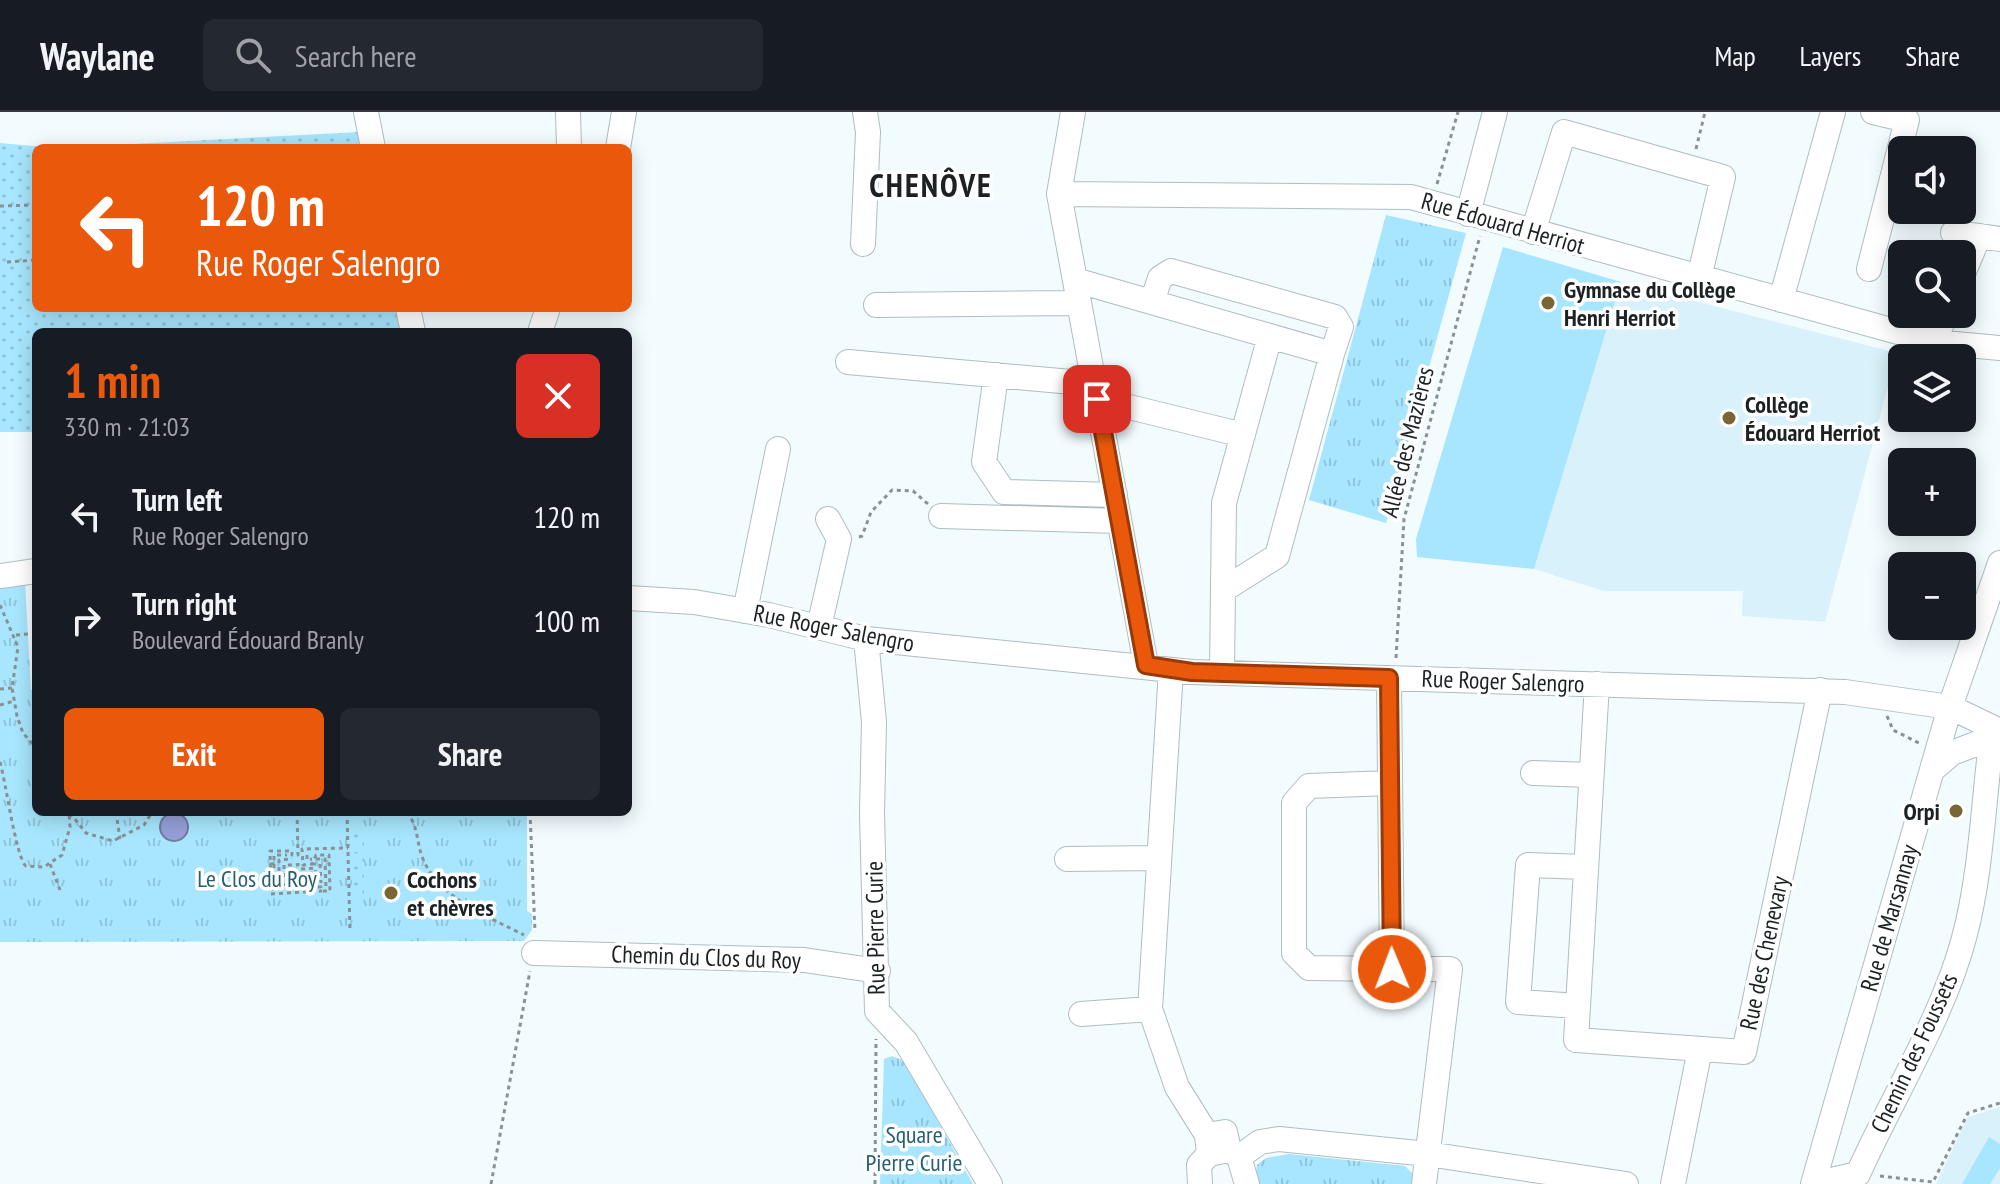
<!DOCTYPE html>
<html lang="en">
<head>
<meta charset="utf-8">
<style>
  body { margin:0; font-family:"PT Sans Narrow",sans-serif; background:#242831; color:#f1f3f6; height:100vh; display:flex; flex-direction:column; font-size:30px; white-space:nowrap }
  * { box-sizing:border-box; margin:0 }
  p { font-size:26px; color:#9ea1a6 }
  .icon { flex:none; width:44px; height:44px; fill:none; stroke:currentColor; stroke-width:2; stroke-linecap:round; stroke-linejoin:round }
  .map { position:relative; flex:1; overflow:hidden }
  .panel { position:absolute; left:32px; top:216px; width:600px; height:488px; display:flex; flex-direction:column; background:#171b24; border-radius:12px; box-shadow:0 4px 20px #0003 }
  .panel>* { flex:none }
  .top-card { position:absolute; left:32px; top:32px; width:600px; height:168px; border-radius:12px; box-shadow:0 4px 20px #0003; background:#ea580c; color:#fff; overflow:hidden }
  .buttons { position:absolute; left:1888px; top:24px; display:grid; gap:16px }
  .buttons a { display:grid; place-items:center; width:88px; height:88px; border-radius:12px; background:#171b24; box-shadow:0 4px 20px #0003; font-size:40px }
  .pin { position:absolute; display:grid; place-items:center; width:68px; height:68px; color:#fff; margin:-34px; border-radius:16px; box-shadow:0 4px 12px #0006 }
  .me { position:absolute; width:88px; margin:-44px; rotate:359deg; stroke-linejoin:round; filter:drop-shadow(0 0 6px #0008) }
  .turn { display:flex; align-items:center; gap:28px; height:168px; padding:0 32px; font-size:36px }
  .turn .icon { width:104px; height:104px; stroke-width:2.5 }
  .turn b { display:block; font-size:56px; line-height:68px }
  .round { display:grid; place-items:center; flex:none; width:84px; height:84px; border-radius:12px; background:#242831 }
  .headline { display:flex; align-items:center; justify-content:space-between; height:136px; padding:0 32px }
  h1 { font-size:48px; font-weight:800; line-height:60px; color:#ea580c }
  .button { display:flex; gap:16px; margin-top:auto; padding:16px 32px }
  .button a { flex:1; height:92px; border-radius:12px; background:#ea580c; color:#fff; font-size:32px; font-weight:800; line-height:92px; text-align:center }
  .button a+a { background:#242831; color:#f1f3f6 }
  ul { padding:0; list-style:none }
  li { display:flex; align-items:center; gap:24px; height:104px; padding:0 32px }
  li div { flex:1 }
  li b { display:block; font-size:30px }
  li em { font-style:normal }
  header { display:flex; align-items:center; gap:48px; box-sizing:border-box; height:112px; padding:0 40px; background:#171b24; border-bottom:2px solid #363941 }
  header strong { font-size:38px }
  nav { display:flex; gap:44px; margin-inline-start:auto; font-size:28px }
  .search { width:560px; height:72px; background:#242831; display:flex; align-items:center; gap:20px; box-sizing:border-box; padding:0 28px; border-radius:12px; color:#9ea1a6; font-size:30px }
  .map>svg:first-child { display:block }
</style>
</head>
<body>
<header>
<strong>Waylane</strong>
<div class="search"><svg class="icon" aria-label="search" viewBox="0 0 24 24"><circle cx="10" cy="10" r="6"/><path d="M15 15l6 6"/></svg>Search here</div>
<nav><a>Map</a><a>Layers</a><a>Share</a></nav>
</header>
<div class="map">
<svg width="2000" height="1072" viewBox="0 0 2000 1072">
  <defs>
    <pattern id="park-tufts" width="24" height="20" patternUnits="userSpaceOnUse" patternTransform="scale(2)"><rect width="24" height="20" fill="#a7e6fe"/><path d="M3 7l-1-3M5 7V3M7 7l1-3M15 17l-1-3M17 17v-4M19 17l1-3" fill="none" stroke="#8fc5da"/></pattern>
    <pattern id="garden-dots" width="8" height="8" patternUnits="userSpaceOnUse" patternTransform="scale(2)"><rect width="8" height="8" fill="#a7e6fe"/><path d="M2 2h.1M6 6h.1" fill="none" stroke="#8fc5da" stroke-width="1.8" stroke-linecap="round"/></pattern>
  </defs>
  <rect width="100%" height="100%" fill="#f2fbfe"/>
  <path fill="#d9f1fa" d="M1621,170L1897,241L1825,510L1742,504L1743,479H1604L1534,457Z
    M2000,995V1072H1936L1968,1005Z"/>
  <path fill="#a7e6fe" d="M1503,135L1621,170L1534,457L1417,445L1416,427Z
    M1989,1025L2000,1032V1056L1990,1072H1962Z"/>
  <path fill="url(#park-tufts)" d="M1386,103L1466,121L1386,411L1309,388Z
    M25,469L31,578H36V700H527V799L532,802V818L524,829L0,830V476Z
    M892,944L904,949L973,1072H880L884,947Z
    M1289,1042L1405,1054L1414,1063L1416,1072H1254L1257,1053L1266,1046Z"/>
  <path fill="url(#garden-dots)" d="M360,20L364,36H36V196H400L406,220H36V320H0V31L56,36Z
    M350,718H364V738H350Z
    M351,740H364V760L351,761Z
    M352,762L364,763V785H352Z"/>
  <path fill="#969fd7" stroke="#717aa1" stroke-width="2" d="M160 715a14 14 0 1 1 28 0a14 14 0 1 1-28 0Z"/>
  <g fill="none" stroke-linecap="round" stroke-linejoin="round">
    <g stroke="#afbdc3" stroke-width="26">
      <path id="minor" d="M366,0L373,36
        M568,0L569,36
        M1073,0L1059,82L1146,553
        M618,36L624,0
        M1059,82L1411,85L1934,230L2000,236
        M1468,102L1495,0
        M1533,120L1564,20L1723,65L1699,166
        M1953,121L1979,124
        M863,132L868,20L865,0
        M1869,157L1907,8L1873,0
        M1962,164L1979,124L2000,127
        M1075,168L1332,242L1277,444L1223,478
        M1781,188L1833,0
        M1152,190L1160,166L1171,159L1335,205L1341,215L1332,242
        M876,193L1079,191
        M408,196L413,220
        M540,220L548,196
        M1934,230L1946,202
        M848,250L1094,272
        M996,263L984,350L1004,380L1115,383
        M1097,287L1243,323
        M941,404L1119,409
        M0,464L36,459
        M628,486L694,490L769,503L866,527L1192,560L1845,580L1950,595L2000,619
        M745,499L778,337
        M819,515L839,427L828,407
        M866,527L874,610L872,701L877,899L906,930L990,1072
        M1171,558L1150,897L1177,975L1207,1023L1209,1042L1229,1038L1225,1020L1207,1023
        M1222,561L1224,391L1270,224
        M1389,566L1392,857H1450L1424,1072
        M1597,572L1576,928L1744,940L1820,578
        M1932,658L1952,641L1986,628
        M1533,661L1590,663
        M1390,671L1309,674L1294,691V841L1309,856L1392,857
        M1067,747L1157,746
        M534,841L804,848L878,859
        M1578,894L1518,890L1528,753L1585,755
        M1081,902L1150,897
        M1229,1038L1239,1045L1247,1072
        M1239,1045L1260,1030L1279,1027L1428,1042L1626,1072
        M1200,1072L1199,1053L1209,1042
        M1673,1072L1700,937
        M1813,1072L1950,595L2000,451
        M1813,1072L1858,1062C1892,986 1943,905 1964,826C1981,763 1983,695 1991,631"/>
    </g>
    <path stroke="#899193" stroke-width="3" stroke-dasharray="4 4" stroke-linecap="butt" d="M1696,37L1705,0
      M1437,72L1458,0
      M0,94L36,93
      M7,150L36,148
      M859,425L862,424L871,400L892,378L913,379L928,392
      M0,493L18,535L12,576L17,604L23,621L36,636
      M16,523L28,522
      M1396,546L1404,407L1480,124
      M0,577L12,576
      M0,593L14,589
      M1887,604L1893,618L1919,631
      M0,650C6,671 16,746 26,754L44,755L62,743L70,715L69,700
      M116,700L120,727
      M297,700L298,743H292V739H270L271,777L321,775L322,779H330L329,743H316L312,752L303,753L302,737L348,736
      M347,700L350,820
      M407,700C419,716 416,730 423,747C439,786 489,805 524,823
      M530,700L535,820
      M70,701L86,721L113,729L144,713L152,700
      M307,743V748L312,747
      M316,747H325L326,776
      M50,752L60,778
      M270,752H274V743H287
      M274,752V773
      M312,752H320L321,771
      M274,761L279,762V748L292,747
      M279,762V773L317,771
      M289,768L316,767L315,756L288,758L289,762L312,761
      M289,769L284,768V753H298V747
      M271,782L322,779
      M1880,1064L1933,1070L1968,1001L2000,991
      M491,1072L530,859
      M875,1072L876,927"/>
    <use href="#minor" stroke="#fff" stroke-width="24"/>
  </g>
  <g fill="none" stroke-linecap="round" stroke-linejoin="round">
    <g stroke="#983908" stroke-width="20">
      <path id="route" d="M1097,287L1146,553L1192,560L1389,566L1392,857"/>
    </g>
    <use href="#route" stroke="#ea580c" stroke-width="14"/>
  </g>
  <g fill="#796634" stroke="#fff" stroke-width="3">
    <circle cx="1548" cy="191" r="8"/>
    <circle cx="1729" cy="306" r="8"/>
    <circle cx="1956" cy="699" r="8"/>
    <circle cx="391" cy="781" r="8"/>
  </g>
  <g text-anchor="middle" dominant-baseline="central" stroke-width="7" stroke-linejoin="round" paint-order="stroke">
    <g font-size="24" fill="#1c2224" stroke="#fff">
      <text transform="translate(1503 111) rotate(16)">Rue Édouard Herriot</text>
      <text transform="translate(1407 330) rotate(-76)">Allée des Mazières</text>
      <text transform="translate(834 516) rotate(11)">Rue Roger Salengro</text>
      <text transform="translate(1503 569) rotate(2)">Rue Roger Salengro</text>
      <text transform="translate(1889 806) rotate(-74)">Rue de Marsannay</text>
      <text transform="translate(875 816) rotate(-91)">Rue Pierre Curie</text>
      <text transform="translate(1764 841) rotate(-78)">Rue des Chenevary</text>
      <text transform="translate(706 845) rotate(2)">Chemin du Clos du Roy</text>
      <text transform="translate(1914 941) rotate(-65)">Chemin des Foussets</text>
    </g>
    <g font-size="24" font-weight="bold" fill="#1c2224" stroke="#fff" text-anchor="start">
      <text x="1564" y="177">Gymnase du Collège<tspan x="1564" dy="28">Henri Herriot</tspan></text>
      <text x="1745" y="292">Collège<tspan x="1745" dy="28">Édouard Herriot</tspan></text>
      <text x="1940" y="699" text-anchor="end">Orpi</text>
      <text x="407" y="767">Cochons<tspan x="407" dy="28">et chèvres</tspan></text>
    </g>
    <g font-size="24" fill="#265f73" stroke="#fff">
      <text x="257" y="766">Le Clos du Roy</text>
      <text x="914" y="1022">Square<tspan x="914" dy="28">Pierre Curie</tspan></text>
    </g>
    <g font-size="32" font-weight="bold" letter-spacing="2" fill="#1c2224" stroke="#fff">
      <text x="931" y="73">CHENÔVE</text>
    </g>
  </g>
</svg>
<div class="buttons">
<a><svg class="icon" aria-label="sound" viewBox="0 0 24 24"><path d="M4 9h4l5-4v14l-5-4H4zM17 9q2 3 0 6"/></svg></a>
<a><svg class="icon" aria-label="search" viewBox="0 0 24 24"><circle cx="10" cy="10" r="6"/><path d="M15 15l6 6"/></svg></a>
<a><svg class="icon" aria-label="layers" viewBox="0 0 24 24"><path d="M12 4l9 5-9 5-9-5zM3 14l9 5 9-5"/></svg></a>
<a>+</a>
<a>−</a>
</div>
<div class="pin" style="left:1097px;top:287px;background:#d93025"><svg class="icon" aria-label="arrive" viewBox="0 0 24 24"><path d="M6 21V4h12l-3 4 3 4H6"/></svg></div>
<svg class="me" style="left:1392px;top:857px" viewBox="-20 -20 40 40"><circle r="17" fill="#ea580c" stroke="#fff" stroke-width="3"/><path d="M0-11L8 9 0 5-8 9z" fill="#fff"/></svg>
<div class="top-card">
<div class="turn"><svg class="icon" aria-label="left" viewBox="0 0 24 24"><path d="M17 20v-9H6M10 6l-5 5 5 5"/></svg><div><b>120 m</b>Rue Roger Salengro</div></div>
</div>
<section class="panel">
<div class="headline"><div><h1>1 min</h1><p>330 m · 21:03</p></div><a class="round" style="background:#d93025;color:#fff"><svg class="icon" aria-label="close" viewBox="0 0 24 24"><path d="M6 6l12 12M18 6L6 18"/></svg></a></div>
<ul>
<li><svg class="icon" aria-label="left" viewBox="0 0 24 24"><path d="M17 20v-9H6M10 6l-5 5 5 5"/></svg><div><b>Turn left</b><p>Rue Roger Salengro</p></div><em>120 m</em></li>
<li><svg class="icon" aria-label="right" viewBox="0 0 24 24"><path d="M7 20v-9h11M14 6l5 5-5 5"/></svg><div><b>Turn right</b><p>Boulevard Édouard Branly</p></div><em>100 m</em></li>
</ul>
<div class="button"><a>Exit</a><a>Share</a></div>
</section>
</div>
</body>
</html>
